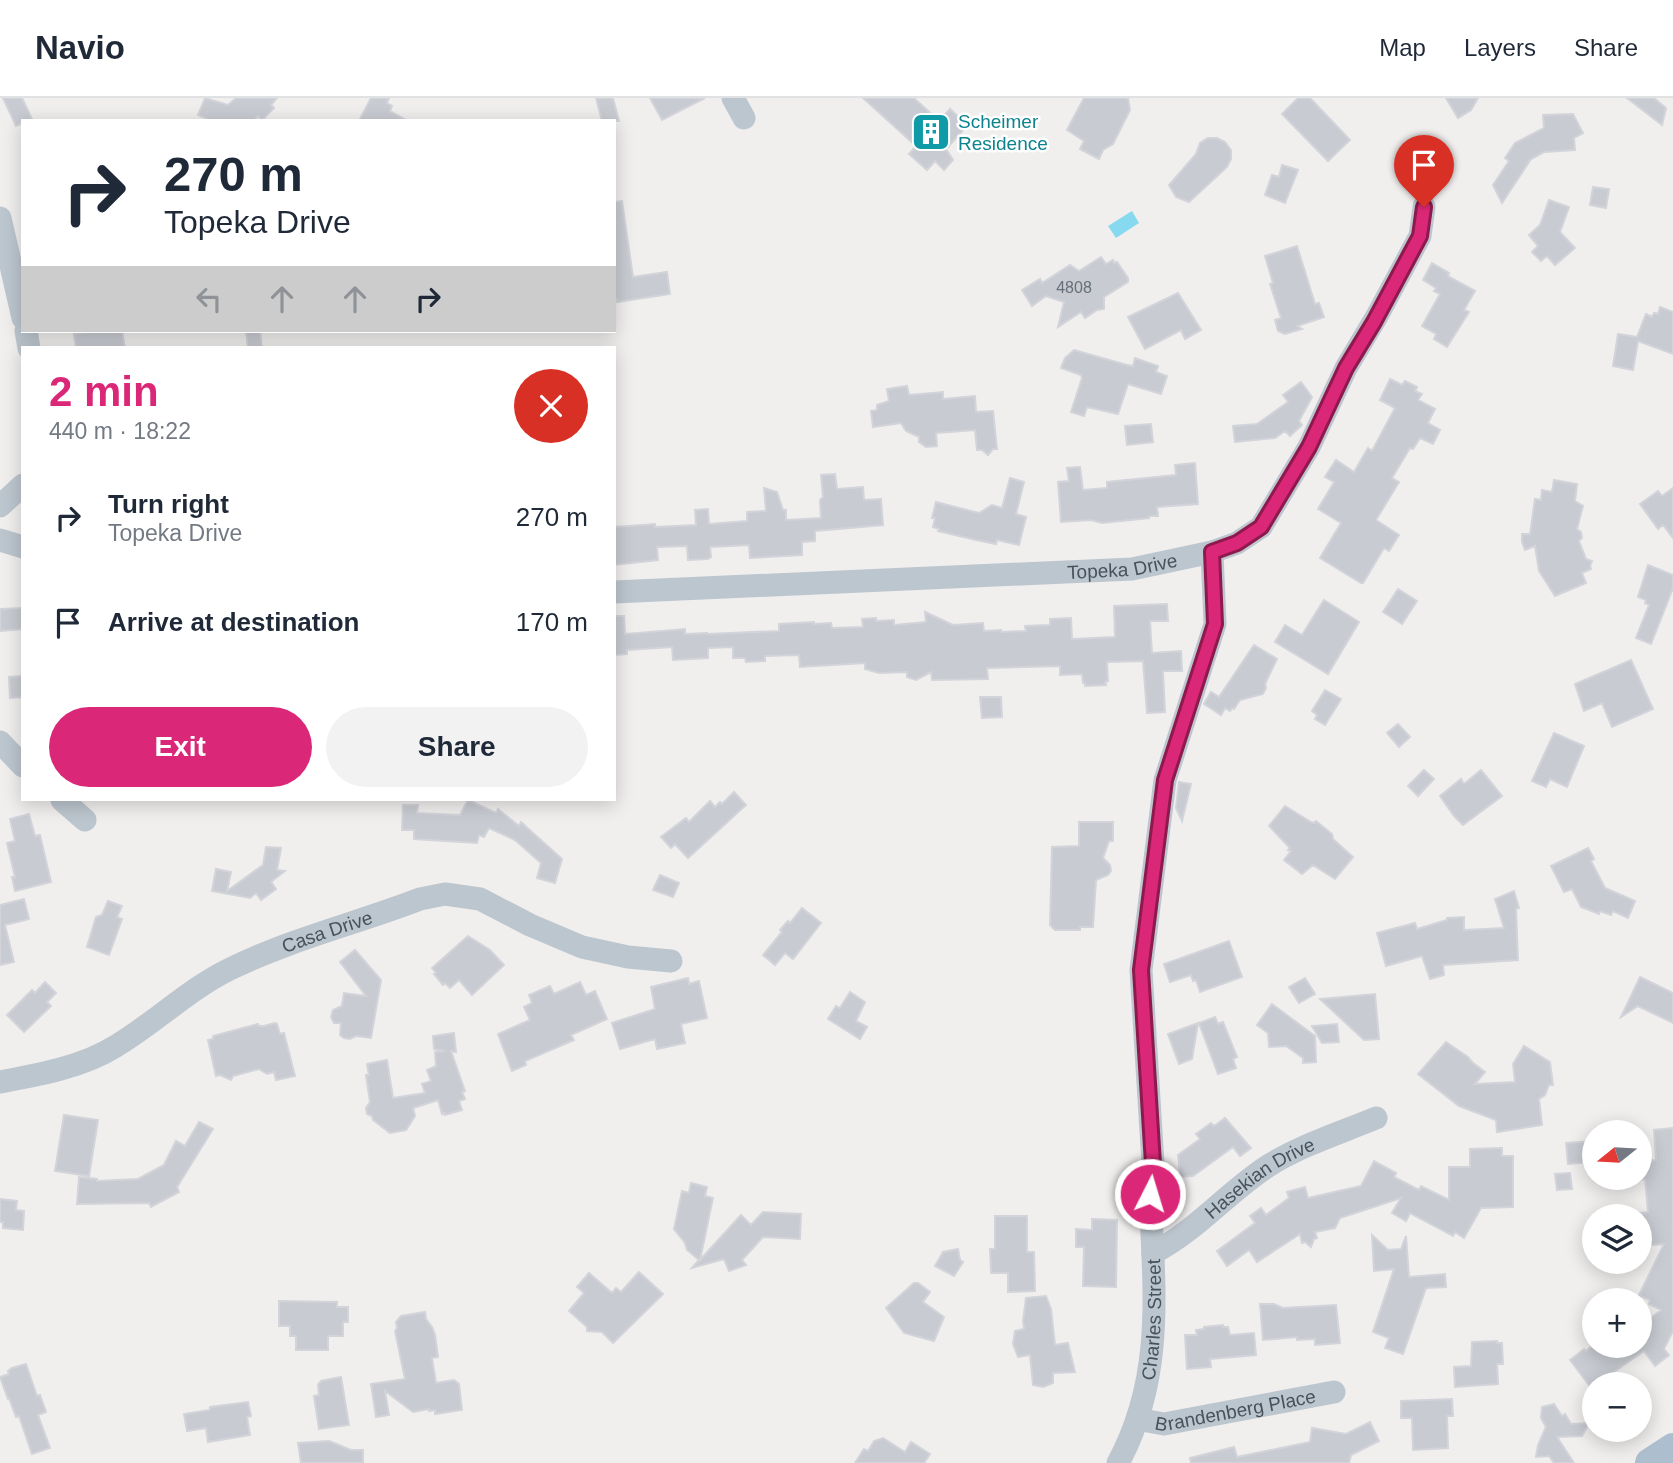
<!DOCTYPE html>
<html lang="en">
<head>
<meta charset="utf-8">
<style>
  body { margin:0; font-family:Helvetica,sans-serif; background:#f2f2f3; color:#1f2937; height:100vh; display:flex; flex-direction:column; font-size:26px; white-space:nowrap }
  * { box-sizing:border-box; margin:0 }
  p { font-size:23px; color:#747a83 }
  .icon { flex:none; width:38px; height:38px; fill:none; stroke:currentColor; stroke-width:2; stroke-linecap:round; stroke-linejoin:round }
  .map { position:relative; flex:1; overflow:hidden }
  .drawer { position:absolute; left:21px; top:248px; width:595px; height:455px; display:flex; flex-direction:column; background:#fff; border-radius:0px; box-shadow:0 4px 18px #0003 }
  .drawer>* { flex:none }
  .guide { position:absolute; left:21px; top:21px; width:595px; height:214px; border-radius:0px; box-shadow:0 4px 18px #0003; background:#fff; color:#1f2937; overflow:hidden }
  .needle { width:46px; rotate:252deg }
  .fabs { position:absolute; left:1582px; top:1022px; display:grid; gap:14px }
  .fabs a { display:grid; place-items:center; width:70px; height:70px; border-radius:50%; background:#fff; box-shadow:0 4px 18px #0003; font-size:35px }
  .pin { position:absolute; display:grid; place-items:center; width:60px; height:60px; color:#fff; margin:-72px -30px; border-radius:50% 50% 50% 0; rotate:-45deg; box-shadow:0 0 7px #0007 }
  .pin .icon { rotate:45deg }
  .me { position:absolute; width:77px; margin:-38px; rotate:5deg; stroke-linejoin:round; filter:drop-shadow(0 0 5px #0008) }
  .turn { display:flex; align-items:center; gap:24px; height:147px; padding:0 28px; font-size:32px }
  .turn .icon { width:91px; height:91px; stroke-width:2.5 }
  .turn b { display:block; font-size:49px; line-height:60px }
  .lanes { display:flex; align-items:center; height:66px; padding:0 28px; background:#0003; justify-content:center; gap:35px; direction:ltr }
  .lanes .off { opacity:.35 }
  .round { display:grid; place-items:center; flex:none; width:74px; height:74px; border-radius:37px; background:#f2f2f3 }
  .headline { display:flex; align-items:center; justify-content:space-between; height:119px; padding:0 28px }
  h1 { font-size:42px; font-weight:700; line-height:52px; color:#db2777 }
  .cta { display:flex; gap:14px; margin-top:auto; padding:14px 28px }
  .cta a { flex:1; height:80px; border-radius:42px; background:#db2777; color:#fff; font-size:28px; font-weight:700; line-height:80px; text-align:center }
  .cta a+a { background:#f2f2f3; color:#1f2937 }
  ul { padding:0; list-style:none }
  li { display:flex; align-items:center; gap:21px; height:105px; padding:0 28px }
  li div { flex:1 }
  li b { display:block; font-size:26px }
  li em { font-style:normal }
  header { display:flex; align-items:center; gap:42px; box-sizing:border-box; height:98px; padding:0 35px; background:#fff; border-bottom:2px solid #e0e1e3 }
  header strong { font-size:33px }
  nav { display:flex; gap:38px; margin-inline-start:auto; font-size:24px }
  .map>svg:first-child { display:block }
</style>
</head>
<body>
<header>
<strong>Navio</strong>
<nav><a>Map</a><a>Layers</a><a>Share</a></nav>
</header>
<div class="map">
<svg width="1673" height="1365" viewBox="0 0 1673 1365">
  <rect width="100%" height="100%" fill="#f1eeee"/>
  <path fill="#86d9ef" d="M1132,113L1139,125L1116,140L1108,128Z"/>
  <path fill="#c8cbd1" stroke="#d2d4da" stroke-width="2" d="M3,0H22L32,21L23,23V25L16,28Z
    M205,0L228,7L236,0H277L271,7L274,10L262,22L258,18L253,23H212L198,17Z
    M371,0H389L387,5L392,8L390,13L408,23H359Z
    M596,0H613L619,23H602Z
    M650,0H705L662,22Z
    M863,0H914L939,23L950,11L966,26V29L946,51L953,62L944,72L935,63L927,72L909,56L916,48Z
    M1084,0H1128L1130,12L1113,46L1103,52L1099,61L1080,51L1084,43L1067,32Z
    M1298,0H1310L1350,42L1328,63L1282,16Z
    M1446,0H1478L1471,12L1458,20Z
    M1627,0H1654L1666,10L1662,27Z
    M1573,16L1583,35L1574,40L1575,52L1544,54L1531,61L1502,105L1493,87L1509,63L1505,60L1515,45L1544,30L1543,17Z
    M1208,40H1217L1225,44L1231,52V61L1227,69L1189,104L1176,99L1169,87L1196,56L1200,45Z
    M1282,67L1298,72L1285,105L1265,97L1272,77L1279,79Z
    M1593,89L1609,91L1606,110L1590,107Z
    M1549,102L1569,109L1560,134L1575,150L1555,167L1547,158L1541,163L1532,154L1538,148L1529,137L1540,127Z
    M622,103L633,179L667,174L670,196L617,204V201L614,202V104Z
    M1297,148L1315,206L1319,205L1324,219L1297,228L1302,231L1285,236L1278,233L1275,222L1281,220L1270,186L1273,185L1265,158Z
    M1101,159L1106,166L1113,162L1114,165L1117,164L1128,180V184L1104,199V211L1097,212L1085,220L1081,214L1058,229L1064,204L1046,198L1032,208L1022,192L1040,181L1042,185L1070,167L1079,173Z
    M1432,165L1449,175L1448,178L1475,193L1464,212L1469,214L1447,249L1434,241L1436,236L1422,228L1440,196L1434,193L1436,190L1423,182Z
    M1178,195L1201,232L1185,241L1181,232L1145,251L1128,219Z
    M1660,209L1673,214V256L1638,243L1633,272L1613,268L1618,236L1637,239L1646,216L1652,219L1654,215L1658,216Z
    M95,233H122L125,250H76L74,236Z
    M246,233H260L262,250H248Z
    M1074,252L1127,267L1133,268L1135,260L1158,268L1156,274L1167,278L1161,296L1128,286L1118,316L1087,309L1084,318L1071,314L1082,280L1081,277L1061,270L1065,260Z
    M1390,281L1402,287L1405,283L1417,289L1415,293L1422,296L1418,302L1435,311L1428,325L1440,332L1433,346L1420,340L1413,351L1410,350L1392,380L1399,384L1376,422L1399,437L1389,453L1384,450L1363,485H1361L1320,460L1341,425L1318,411L1333,386L1334,384L1325,379L1336,362L1354,374L1368,350L1372,353L1395,310L1380,302Z
    M1301,284L1312,299L1299,323L1302,327L1290,338L1285,333L1275,340L1235,344L1233,328L1257,326L1288,304L1283,297Z
    M907,288L909,297L943,294V301L975,298L976,314L993,313L997,351H993L988,357L982,352H977L975,332L936,335L937,348L926,349L919,344V339L906,333L901,325L873,329L871,313L877,312V307L889,303L887,291Z
    M1151,326L1153,344L1127,347L1125,328Z
    M1195,365L1198,406L1157,409L1158,418H1149V420L1102,425L1091,422L1061,424L1058,384L1069,383L1067,370L1080,369L1083,392L1107,390V384L1176,377L1175,367Z
    M835,376L837,391L863,389L864,402L881,401L883,427L815,433V443L802,444V457L750,460L749,447L710,449L711,459L708,461L688,462L687,448L657,449L658,462L614,467L615,429L655,426V429L696,427L695,412L708,411L709,426L747,423V414L766,413L764,390L777,394L783,412H786V422L821,420L820,402L823,399L821,377Z
    M1010,380L1024,384L1016,416L1026,419L1019,447L997,442L996,446L976,442L938,433L939,431L933,429L935,420H932L936,404L979,415L992,407L1002,410Z
    M1554,382L1577,386L1575,403L1583,408L1577,431L1581,434L1582,440L1579,443L1586,461L1592,463L1590,468L1591,471L1582,475L1586,485L1555,498L1539,473L1535,448L1525,452L1522,444V436H1530L1535,401L1541,402L1542,392L1552,394Z
    M1673,390V440L1663,427L1658,431L1640,406L1658,393L1662,398Z
    M1648,467L1673,477V490L1651,546L1636,540L1649,507L1645,505L1646,502L1638,499Z
    M1398,491L1417,503L1402,526L1383,514Z
    M1324,502L1359,524L1328,576L1275,544L1285,527L1302,537Z
    M1167,506L1168,523H1150L1152,555L1181,553L1182,573H1163L1165,614L1147,615L1143,563L1107,564L1108,583L1105,584L1106,587L1085,588V585H1083L1082,576L1060,577V568L987,570L988,581L932,582L931,574L916,582L907,579V574L879,575L865,571V565L800,569L799,557L765,558V563L746,564L745,560H733V549L708,550V560L673,562L672,549L627,552V556L614,557V518H624L625,536L685,531V536L707,535V536L779,533V526L814,524V526L831,525L832,530L863,529L862,521L876,520V523L894,522V527L926,524L925,514L953,527L983,525L984,533L1001,532V534L1026,533L1025,528L1050,527V521L1071,520L1072,541L1115,539L1114,508Z
    M23,510V531L0,533V511Z
    M1254,547L1277,561L1265,586L1266,590L1263,596L1240,602L1234,611L1232,610L1230,613L1225,610L1221,617L1204,606L1211,594L1219,599Z
    M1631,562L1653,611L1612,629L1602,605L1584,613L1575,586Z
    M23,578V599L10,600L9,579Z
    M1325,592L1341,601L1325,627L1315,621L1317,617L1312,613Z
    M980,599H1001L1002,619L982,620Z
    M1398,626L1410,639L1399,649L1387,635Z
    M1554,635L1584,648L1567,689L1550,681L1546,689L1532,683Z
    M1424,672L1434,681L1418,698L1408,688Z
    M1481,672L1502,698L1463,727L1454,718L1440,698L1461,681L1464,686Z
    M1179,684L1191,686L1182,723L1176,710Z
    M734,694L746,707L688,760L675,746L671,750L661,739L686,720L689,724L710,703L715,709L720,704L722,706Z
    M468,702L496,715L498,711L519,728L521,724L562,761L555,785L537,780L541,765L515,742L489,730L484,739L479,737L477,745L414,741V732H402L403,707H418L417,715L460,717Z
    M1285,708L1311,724L1314,725L1316,723L1332,736L1333,741L1353,759L1335,781L1313,767L1302,776L1284,762L1291,753L1288,752L1290,750L1269,728Z
    M29,716L35,738L40,737L51,784L15,793L12,779H15L7,745L15,743L10,721Z
    M1079,724H1113V743H1109L1103,760L1110,767L1111,773L1108,777L1096,782L1093,829H1080V832H1055L1050,827L1052,749L1079,748Z
    M266,749L281,750L277,772L285,773L271,784L276,791L261,802L256,795L250,800L212,793L216,771L231,774L227,793L263,767Z
    M1588,750L1594,761L1591,763L1605,790L1635,803L1628,820L1613,813L1611,817L1600,813L1599,816L1581,809L1572,791L1564,794L1551,768Z
    M660,777L679,785L673,799L653,792Z
    M1514,793L1519,810L1516,811L1518,862L1443,867L1444,877L1430,881L1422,858L1386,868L1377,835L1415,825L1417,831L1447,822V820L1464,819V832L1504,830L1495,801Z
    M24,801L29,821L5,827L14,864L0,867V807Z
    M108,803L122,808L117,819L122,821L109,857L87,849L96,819L102,817Z
    M802,810L821,825L793,861L785,855L775,867L763,857L782,834L780,832L788,823L790,825Z
    M468,838L490,852L504,867L472,897L459,882L450,890L445,885L443,887L434,876L436,875L432,870Z
    M1229,843L1242,879L1200,894L1196,882L1193,883L1191,877L1170,884L1164,866Z
    M355,852L381,882L371,940L356,938L350,941L344,940L340,937L341,925H334L331,919L333,912L342,908L344,895L366,898L340,864Z
    M1640,879L1673,895V925L1638,908L1621,919Z
    M688,880L689,886L699,883L707,920L681,926L685,945L657,951L655,941L620,951L612,925L655,911L651,889Z
    M1305,880L1315,896L1299,905L1289,889Z
    M45,884L56,895L47,904L51,908L24,934L7,917L32,892L35,895Z
    M580,884L586,897L595,893L607,921L571,937L574,942L525,963L526,967L512,973L498,936L530,922L524,909L532,905L529,897L550,888L554,896Z
    M850,894L865,904L856,923L867,929L860,941L828,921L836,908L840,910Z
    M1375,896L1379,941L1364,942L1320,901Z
    M1272,906L1315,938L1316,964L1303,965V960L1286,948L1269,949L1268,935L1257,927Z
    M1215,919L1218,926L1223,924L1237,959L1233,961L1236,970L1218,976L1199,925Z
    M275,925L277,926L280,936L284,935L295,978L276,982L274,974L267,976L259,971L233,978L231,982L220,977L216,978L208,942L213,941V938L258,926L259,928H264Z
    M1198,925L1192,961L1179,966L1168,936Z
    M1337,926L1339,944L1322,945L1312,928Z
    M454,935L456,954L451,953L465,993L462,994L465,1001L459,1003L462,1012L445,1017V1015L442,1016L438,1002L413,1010L415,1018L406,1032L390,1035L373,1022L372,1018L367,1016L366,1010L370,1004L366,977H369L367,966L387,962L393,1000L425,995L422,986L431,983L427,972L436,968L435,954L445,953L434,951L433,938Z
    M1446,944L1468,959L1473,965L1485,974L1475,986L1515,984L1513,966L1524,948L1550,964L1553,987H1549L1545,997L1539,1001L1542,1027L1497,1034L1496,1022L1459,1008L1418,976Z
    M64,1017L98,1022L89,1078L55,1073Z
    M1225,1020L1251,1050L1240,1058L1233,1049L1193,1078L1180,1079L1178,1057L1200,1041L1196,1036L1211,1025L1214,1028Z
    M199,1024L213,1031L177,1089L179,1094L151,1109L149,1105L77,1106L79,1079L97,1081V1083L138,1081L164,1067L176,1043L185,1048Z
    M1673,1030V1233L1664,1251L1669,1257L1655,1268L1644,1253L1591,1290L1570,1262L1584,1251L1586,1253L1592,1248H1640V1228L1661,1212L1649,1206L1650,1202L1639,1197L1664,1146L1640,1148V1115L1648,1114L1645,1081L1640,1082V1063L1656,1062L1654,1032Z
    M1594,1043V1064L1568,1066L1566,1045Z
    M1502,1050V1058H1513V1109L1481,1110L1464,1140L1455,1134L1453,1138L1410,1115L1406,1123L1392,1115L1401,1100L1340,1120L1335,1130L1315,1134L1317,1140L1314,1141L1311,1149L1305,1144L1302,1145L1300,1136L1257,1164L1249,1152L1227,1168L1217,1153L1255,1125L1250,1118L1261,1110L1266,1117L1289,1100L1287,1094L1305,1089L1308,1100L1361,1088L1374,1063L1396,1075L1394,1079L1419,1092L1421,1088L1449,1102V1069H1470V1051Z
    M1570,1075L1572,1091L1557,1092L1555,1076Z
    M691,1085L707,1089L705,1098L713,1100L700,1162L741,1117L751,1127L763,1114L801,1116L800,1141L763,1139L742,1162L746,1167L729,1173L724,1161L692,1170L699,1162L687,1152L685,1145L674,1131L682,1093L689,1095Z
    M0,1101L17,1103L16,1112L24,1113L23,1132L3,1130V1124H0Z
    M995,1118H1027V1154H1034L1035,1193L1008,1194V1175H991L990,1151H995Z
    M1092,1121L1117,1122L1116,1189L1083,1188L1084,1149H1076V1131L1092,1132Z
    M1372,1137L1388,1152L1401,1151L1406,1138L1409,1179L1445,1176L1446,1189L1426,1190L1403,1256L1385,1250L1389,1240L1373,1234L1394,1171L1374,1173Z
    M958,1151L960,1162L963,1164L954,1178L935,1168L943,1154Z
    M639,1174L663,1196L613,1245L602,1234L587,1233V1229L569,1213L584,1195L577,1189L589,1175L612,1195L616,1190L621,1194Z
    M914,1185H918L930,1194L923,1204L944,1219L934,1243L904,1235L886,1210Z
    M1046,1198L1051,1211L1055,1247L1068,1245L1075,1274L1053,1275V1285L1043,1289L1033,1287L1030,1257L1018,1259L1013,1246L1015,1233L1024,1231L1023,1223L1026,1200Z
    M279,1203L337,1204V1209H348V1224H343V1238H328V1252H296V1238H290V1228H279Z
    M1260,1206H1274L1283,1210L1336,1207L1340,1245L1315,1247V1241L1297,1242V1239L1263,1242Z
    M425,1214L426,1221L432,1229L435,1237L438,1259L432,1260L436,1285L454,1282L459,1286L462,1312L435,1316V1312L429,1313V1311L413,1314L385,1293L389,1317L376,1319L371,1286L405,1281L395,1233L397,1230L396,1224L401,1218Z
    M1223,1227V1229H1228L1230,1237L1254,1235L1256,1257L1210,1261L1211,1269L1187,1271L1185,1237H1197L1196,1232L1204,1231V1229Z
    M1497,1243V1245H1502L1503,1266H1497L1498,1286L1455,1289L1454,1269L1471,1268L1472,1244Z
    M26,1266L37,1298L40,1297L46,1314L38,1317L50,1350L32,1356L19,1318L16,1319L9,1300L8,1301L0,1279L9,1276L8,1273L12,1270Z
    M341,1279L349,1327L319,1331L314,1298L319,1297L318,1287L321,1283Z
    M1452,1301L1453,1318H1447L1448,1350L1413,1352L1412,1320H1401V1303Z
    M248,1304L251,1318L247,1319L250,1337L208,1344L206,1330L187,1333L184,1316L210,1312V1309Z
    M1554,1306L1562,1318L1565,1316L1571,1326L1589,1325L1582,1338L1557,1339L1574,1365H1554L1549,1358L1536,1359L1538,1347L1546,1329L1541,1320L1542,1309Z
    M1370,1324L1379,1343L1351,1357L1349,1365H1191L1190,1360L1234,1349L1237,1359L1310,1344L1312,1330L1346,1336Z
    M883,1340L905,1354L911,1344L930,1356L924,1365H855L864,1351L868,1353L874,1343Z
    M329,1343L351,1352H363V1365H301L298,1345Z"/>
  <g fill="none" stroke-linecap="round" stroke-linejoin="round">
    <g stroke="#bcc6ce" stroke-width="23">
      <path d="M733,0L744,20"/>
      <path d="M0,120L23,220"/>
      <path d="M26,233L29,250"/>
      <path d="M0,408L23,387"/>
      <path d="M0,442L23,449"/>
      <path id="s1" d="M614,494L1132,471L1212,454L1237,445L1261,429L1309,349L1346,270L1377,218L1420,138L1424,109"/>
      <path d="M0,644L23,668"/>
      <path d="M62,702L85,722"/>
      <path id="s2" d="M0,984C38,977 83,969 116,948C156,924 189,891 230,871C291,841 358,825 420,801L445,796L480,801L530,827L582,849L628,859L671,863"/>
      <path id="s3" d="M1153,1155C1196,1133 1228,1094 1268,1068C1301,1047 1340,1035 1376,1020"/>
      <path id="s4" d="M1137,1321L1164,1326L1334,1294"/>
      <path id="s5" d="M1118,1365C1165,1279 1154,1190 1150,1096L1154,1082L1141,872L1165,682L1215,526L1212,454"/>
    </g>
    <path stroke="#adbece" stroke-width="30" d="M1650,1365L1673,1350"/>
  </g>
  <g fill="none" stroke-linecap="round" stroke-linejoin="round">
    <g stroke="#8e194d" stroke-width="18">
      <path id="route" d="M1150,1096L1154,1082L1141,872L1165,682L1215,526L1212,454L1237,445L1261,429L1309,349L1346,270L1374,224L1420,138L1424,109"/>
    </g>
    <use href="#route" stroke="#db2777" stroke-width="12"/>
  </g>
  <defs>
    <g id="building-square" transform="scale(2.0125)"><rect x="-9" y="-9" width="18" height="18" rx="4" fill="#0f9aa8" stroke="#fff"/><path d="M-4-6H4V6H1V3H-1V6H-4ZM-2.5-4.3h1.7v1.8h-1.7ZM.8-4.3h1.7v1.8H.8ZM-2.5-1h1.7V.8h-1.7ZM.8-1h1.7V.8H.8Z" fill="#fff"/></g>
  </defs>
  <g fill-rule="evenodd">
    <use href="#building-square" x="931" y="34"/>
  </g>
  <g text-anchor="middle" dominant-baseline="central" stroke-width="5" stroke-linejoin="round" paint-order="stroke">
    <g font-size="16" fill="#66707a">
      <text x="1074" y="189">4808</text>
    </g>
    <g font-size="19" fill="#0d838f" stroke="#fff" text-anchor="start">
      <text x="958" y="23">Scheimer<tspan x="958" dy="22">Residence</tspan></text>
    </g>
    <g font-size="19" fill="#46525d" stroke="#fff">
      <text stroke="none"><textPath href="#s1" startOffset="509">Topeka Drive</textPath></text>
      <text stroke="none"><textPath href="#s2" startOffset="364">Casa Drive</textPath></text>
      <text stroke="none"><textPath href="#s3" startOffset="131">Hasekian Drive</textPath></text>
      <text stroke="none"><textPath href="#s5" startOffset="149">Charles Street</textPath></text>
      <text stroke="none"><textPath href="#s4" startOffset="100">Brandenberg Place</textPath></text>
    </g>
  </g>
</svg>
<div class="fabs">
<a><svg class="needle" viewBox="-14 -14 28 28"><path d="M0-13l5 13h-10z" fill="#e53935"/><path d="M0 13l5-13h-10z" fill="#747a83"/></svg></a>
<a><svg class="icon" aria-label="layers" viewBox="0 0 24 24"><path d="M12 4l9 5-9 5-9-5zM3 14l9 5 9-5"/></svg></a>
<a>+</a>
<a>−</a>
</div>
<div class="pin" style="left:1424px;top:109px;background:#d93025"><svg class="icon" aria-label="arrive" viewBox="0 0 24 24"><path d="M6 21V4h12l-3 4 3 4H6"/></svg></div>
<svg class="me" style="left:1150px;top:1096px" viewBox="-20 -20 40 40"><circle r="17" fill="#db2777" stroke="#fff" stroke-width="3"/><path d="M0-11L8 9 0 5-8 9z" fill="#fff"/></svg>
<div class="guide">
<div class="turn"><svg class="icon" aria-label="right" viewBox="0 0 24 24"><path d="M7 20v-9h11M14 6l5 5-5 5"/></svg><div><b>270 m</b>Topeka Drive</div></div>
<div class="lanes"><svg class="icon off" aria-label="left" viewBox="0 0 24 24"><path d="M17 20v-9H6M10 6l-5 5 5 5"/></svg><svg class="icon off" aria-label="ahead" viewBox="0 0 24 24"><path d="M12 20V5M6 11l6-6 6 6"/></svg><svg class="icon off" aria-label="ahead" viewBox="0 0 24 24"><path d="M12 20V5M6 11l6-6 6 6"/></svg><svg class="icon" aria-label="right" viewBox="0 0 24 24"><path d="M7 20v-9h11M14 6l5 5-5 5"/></svg></div>
</div>
<section class="drawer">
<div class="headline"><div><h1>2 min</h1><p>440 m · 18:22</p></div><a class="round" style="background:#d93025;color:#fff"><svg class="icon" aria-label="close" viewBox="0 0 24 24"><path d="M6 6l12 12M18 6L6 18"/></svg></a></div>
<ul>
<li><svg class="icon" aria-label="right" viewBox="0 0 24 24"><path d="M7 20v-9h11M14 6l5 5-5 5"/></svg><div><b>Turn right</b><p>Topeka Drive</p></div><em>270 m</em></li>
<li><svg class="icon" aria-label="arrive" viewBox="0 0 24 24"><path d="M6 21V4h12l-3 4 3 4H6"/></svg><div><b>Arrive at destination</b></div><em>170 m</em></li>
</ul>
<div class="cta"><a>Exit</a><a>Share</a></div>
</section>
</div>
</body>
</html>
